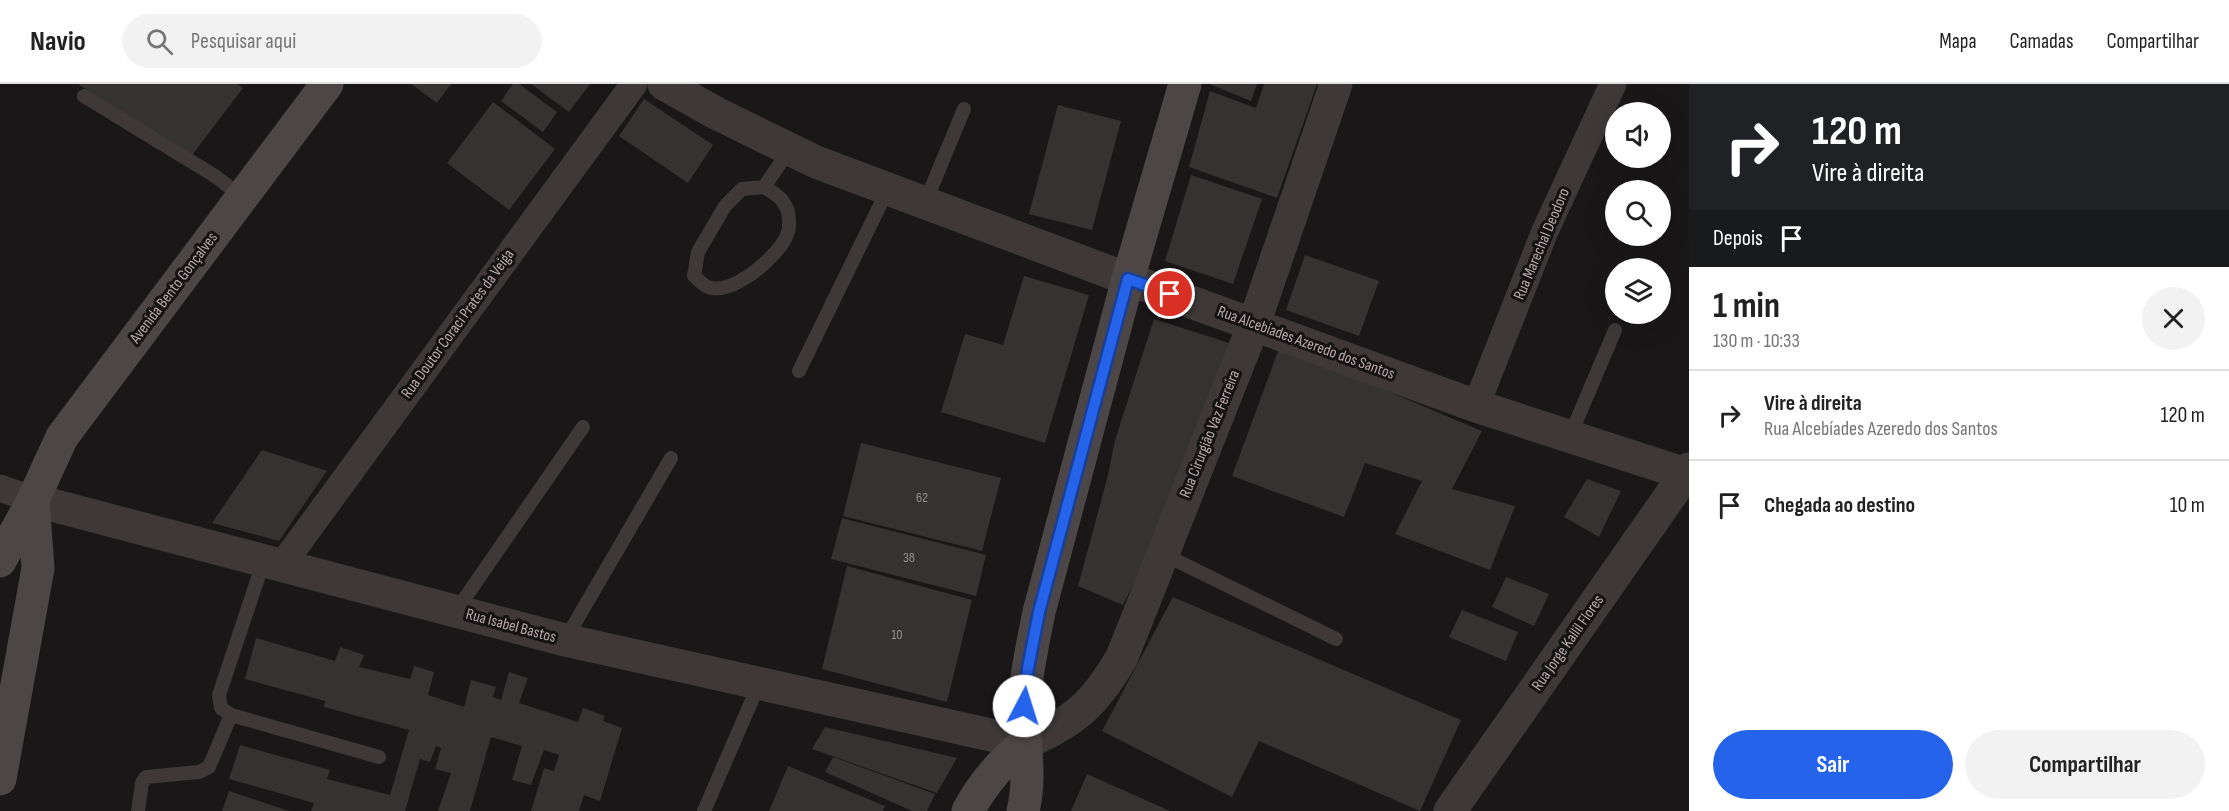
<!DOCTYPE html>
<html lang="pt">
<head>
<meta charset="utf-8">
<style>
  body { margin:0; font-family:"Sofia Sans Condensed",sans-serif; background:#f2f2f2; color:#222; height:100vh; display:flex; flex-direction:column; font-size:22px; white-space:nowrap }
  * { box-sizing:border-box; margin:0 }
  p { font-size:20px; color:#767676 }
  .icon { flex:none; width:33px; height:33px; fill:none; stroke:currentColor; stroke-width:2; stroke-linecap:round; stroke-linejoin:round }
  .map { position:relative; flex:1; overflow:hidden }
  .side { display:flex; flex-direction:column; background:#fff; width:540px }
  .side>* { flex:none }
  .banner { background:#202124; color:#fff; overflow:hidden }
  .buttons { position:absolute; left:1605px; top:18px; display:grid; gap:12px }
  .buttons a { display:grid; place-items:center; width:66px; height:66px; border-radius:50%; background:#fff; box-shadow:0 6px 24px #0002; font-size:30px }
  .pin { position:absolute; display:grid; place-items:center; width:51px; height:51px; color:#fff; margin:-26px; border:3px solid #fff; border-radius:50%; box-shadow:0 2px 6px #0007 }
  .me { position:absolute; width:66px; margin:-33px; rotate:5deg; stroke-linejoin:round; filter:drop-shadow(0 0 4px #0008) }
  .turn { display:flex; align-items:center; gap:21px; height:126px; padding:0 24px; font-size:27px }
  .turn .icon { width:78px; height:78px; stroke-width:2.5 }
  .turn b { display:block; font-size:42px; line-height:51px }
  .then { display:flex; align-items:center; height:57px; padding:0 24px; background:#0003; gap:12px; font-size:22px }
  .round { display:grid; place-items:center; flex:none; width:63px; height:63px; border-radius:32px; background:#f2f2f2 }
  .head { display:flex; align-items:center; justify-content:space-between; height:102px; padding:0 24px }
  h1 { font-size:36px; font-weight:700; line-height:45px }
  .primary-button { display:flex; gap:12px; margin-top:auto; padding:12px 24px }
  .primary-button a { flex:1; height:69px; border-radius:36px; background:#2563eb; color:#fff; font-size:24px; font-weight:700; line-height:69px; text-align:center }
  .primary-button a+a { background:#f2f2f2; color:#222 }
  ul { padding:0; list-style:none }
  li { display:flex; align-items:center; gap:18px; height:90px; padding:0 24px; border-top:2px solid #e0e0e0 }
  li div { flex:1 }
  li b { display:block; font-size:22px }
  li em { font-style:normal }
  header { display:flex; align-items:center; gap:36px; box-sizing:border-box; height:84px; padding:0 30px; background:#fff; border-bottom:2px solid #e0e0e0 }
  header strong { font-size:28px }
  nav { display:flex; gap:33px; margin-inline-start:auto; font-size:21px }
  .search { width:420px; height:54px; background:#f2f2f2; display:flex; align-items:center; gap:15px; box-sizing:border-box; padding:0 21px; border-radius:33px; color:#767676; font-size:22px }
  main { display:flex; flex:1; min-height:0 }
  .map>svg:first-child { display:block }
</style>
</head>
<body>
<header>
<strong>Navio</strong>
<div class="search"><svg class="icon" aria-label="search" viewBox="0 0 24 24"><circle cx="10" cy="10" r="6"/><path d="M15 15l6 6"/></svg>Pesquisar aqui</div>
<nav><a>Mapa</a><a>Camadas</a><a>Compartilhar</a></nav>
</header>
<main>
<div class="map">
<svg width="1689" height="727" viewBox="0 0 1689 727">
  <rect width="100%" height="100%" fill="#191717"/>
  <path fill="#353232" d="M78,0H237L243,4L190,74Z
    M411,0H451L437,19Z
    M513,0H519L557,28L543,48L501,17Z
    M531,0H590L569,28Z
    M1209,0H1257L1251,17Z
    M1264,0H1317L1277,114L1189,83L1210,7L1256,24Z
    M644,15L713,61L688,99L619,52Z
    M493,18L555,65L509,126L447,79Z
    M1058,21L1121,37L1092,146L1029,130Z
    M1191,91L1262,115L1233,200L1165,177Z
    M1305,171L1379,197L1359,252L1286,226Z
    M1024,192L1089,211L1045,359L941,328L965,250L1003,261Z
    M1154,235L1229,259L1173,420L1123,521L1078,502L1107,395L1115,356Z
    M1280,262L1482,347L1452,405L1515,422L1490,486L1395,450L1422,397L1365,379L1344,433L1232,392Z
    M861,359L1001,394L982,467L843,432Z
    M262,366L327,387L279,457L212,439Z
    M1587,395L1621,407L1599,453L1564,433Z
    M842,434L986,471L976,512L831,475Z
    M847,482L972,516L947,618L822,585Z
    M1506,493L1549,510L1534,542L1492,523Z
    M1173,513L1461,636L1420,727L1259,657L1232,713L1102,647Z
    M1462,526L1518,548L1506,577L1449,553Z
    M256,554L335,577L340,563L364,571L359,583L410,595L414,582L434,588L428,611L464,623L471,596L496,603L493,613L501,616L509,588L528,594L519,619L578,638L583,624L605,632L603,637L622,644L600,717L584,711L579,727H531L544,684L554,687L559,671L544,666L531,701L512,696L522,662L491,653L470,727H438L451,689L435,685L441,664L436,662L430,678L420,675L405,727H311L314,719L229,695L240,661L330,686L327,695L390,711L409,646L324,623L325,617L245,595Z
    M825,643L957,674L937,709L812,665Z
    M833,673L935,710L927,727H912L825,688Z
    M788,682L885,722L883,727H769Z
    M1087,690L1170,727H1071Z
    M229,707L289,727H222Z"/>
  <g fill="none" stroke-linecap="round" stroke-linejoin="round">
    <path stroke="#3e3839" stroke-width="14" d="M84,12L215,92L242,113
      M764,103C774,109 783,114 787,125C789,129 790,143 788,148C782,170 732,213 708,203C703,201 698,195 694,192L698,168L725,122L742,105L764,103L790,65
      M925,119L964,25
      M799,287L888,105
      M1570,352L1615,246
      M1163,470L1336,555
      M264,476L219,611L221,624L231,631L379,673
      M456,527L583,343
      M565,556L671,374
      M138,727L142,699L146,693L199,688L209,683L231,631
      M704,727L759,600"/>
    <path stroke="#3e3839" stroke-width="27" d="M1476,322L1545,147L1613,0
      M0,404L33,416
      M282,481L634,0"/>
    <path stroke="#3e3839" stroke-width="33" d="M664,0L716,29L816,78L1128,195L1476,322L1689,391
      M33,416L565,556L1026,659C1075,637 1095,620 1122,573L1254,240L1336,0
      M1450,727L1689,385"/>
    <path stroke="#4d4647" stroke-width="33" d="M0,477L33,416L62,353L327,0
      M0,695L38,484L33,416
      M968,727C983,699 1001,678 1026,659
      M1023,727C1032,691 1023,657 1024,620C1026,589 1033,559 1039,528L1128,195L1185,0"/>
  </g>
  <g fill="none" stroke-linecap="round" stroke-linejoin="round">
    <g stroke="#184099" stroke-width="15">
      <path id="route" d="M1024,622L1028,584L1039,528L1128,195L1170,210"/>
    </g>
    <use href="#route" stroke="#2563eb" stroke-width="10"/>
  </g>
  <g text-anchor="middle" dominant-baseline="central" stroke-width="6" stroke-linejoin="round" paint-order="stroke">
    <g font-size="14" fill="#978c8e">
      <text x="922" y="413">62</text>
      <text x="909" y="473">38</text>
      <text x="897" y="550">10</text>
    </g>
    <g font-size="16" fill="#b8aaad" stroke="#141212">
      <text transform="translate(1542 160) rotate(-67)">Rua Marechal Deodoro</text>
      <text transform="translate(174 204) rotate(-53)">Avenida Bento Gonçalves</text>
      <text transform="translate(458 240) rotate(-54)">Rua Doutor Coraci Prates da Veiga</text>
      <text transform="translate(1306 259) rotate(20)">Rua Alcebíades Azeredo dos Santos</text>
      <text transform="translate(1210 350) rotate(-68)">Rua Cirurgião Vaz Ferreira</text>
      <text transform="translate(511 542) rotate(15)">Rua Isabel Bastos</text>
      <text transform="translate(1568 559) rotate(-55)">Rua Jorge Kallil Flores</text>
    </g>
  </g>
</svg>
<div class="buttons">
<a><svg class="icon" aria-label="sound" viewBox="0 0 24 24"><path d="M4 9h4l5-4v14l-5-4H4zM17 9q2 3 0 6"/></svg></a>
<a><svg class="icon" aria-label="search" viewBox="0 0 24 24"><circle cx="10" cy="10" r="6"/><path d="M15 15l6 6"/></svg></a>
<a><svg class="icon" aria-label="layers" viewBox="0 0 24 24"><path d="M12 4l9 5-9 5-9-5zM3 14l9 5 9-5"/></svg></a>
</div>
<div class="pin" style="left:1170px;top:210px;background:#d93025"><svg class="icon" aria-label="arrive" viewBox="0 0 24 24"><path d="M6 21V4h12l-3 4 3 4H6"/></svg></div>
<svg class="me" style="left:1024px;top:622px" viewBox="-20 -20 40 40"><circle r="19" fill="#fff"/><path d="M0-13L10 11 0 6-10 11z" fill="#2563eb"/></svg>
</div>
<section class="side">
<div class="banner">
<div class="turn"><svg class="icon" aria-label="right" viewBox="0 0 24 24"><path d="M7 20v-9h11M14 6l5 5-5 5"/></svg><div><b>120 m</b>Vire à direita</div></div>
<div class="then">Depois<svg class="icon" aria-label="arrive" viewBox="0 0 24 24"><path d="M6 21V4h12l-3 4 3 4H6"/></svg></div>
</div>
<div class="head"><div><h1>1 min</h1><p>130 m · 10:33</p></div><a class="round"><svg class="icon" aria-label="close" viewBox="0 0 24 24"><path d="M6 6l12 12M18 6L6 18"/></svg></a></div>
<ul>
<li><svg class="icon" aria-label="right" viewBox="0 0 24 24"><path d="M7 20v-9h11M14 6l5 5-5 5"/></svg><div><b>Vire à direita</b><p>Rua Alcebíades Azeredo dos Santos</p></div><em>120 m</em></li>
<li><svg class="icon" aria-label="arrive" viewBox="0 0 24 24"><path d="M6 21V4h12l-3 4 3 4H6"/></svg><div><b>Chegada ao destino</b></div><em>10 m</em></li>
</ul>
<div class="primary-button"><a>Sair</a><a>Compartilhar</a></div>
</section>
</main>
</body>
</html>
